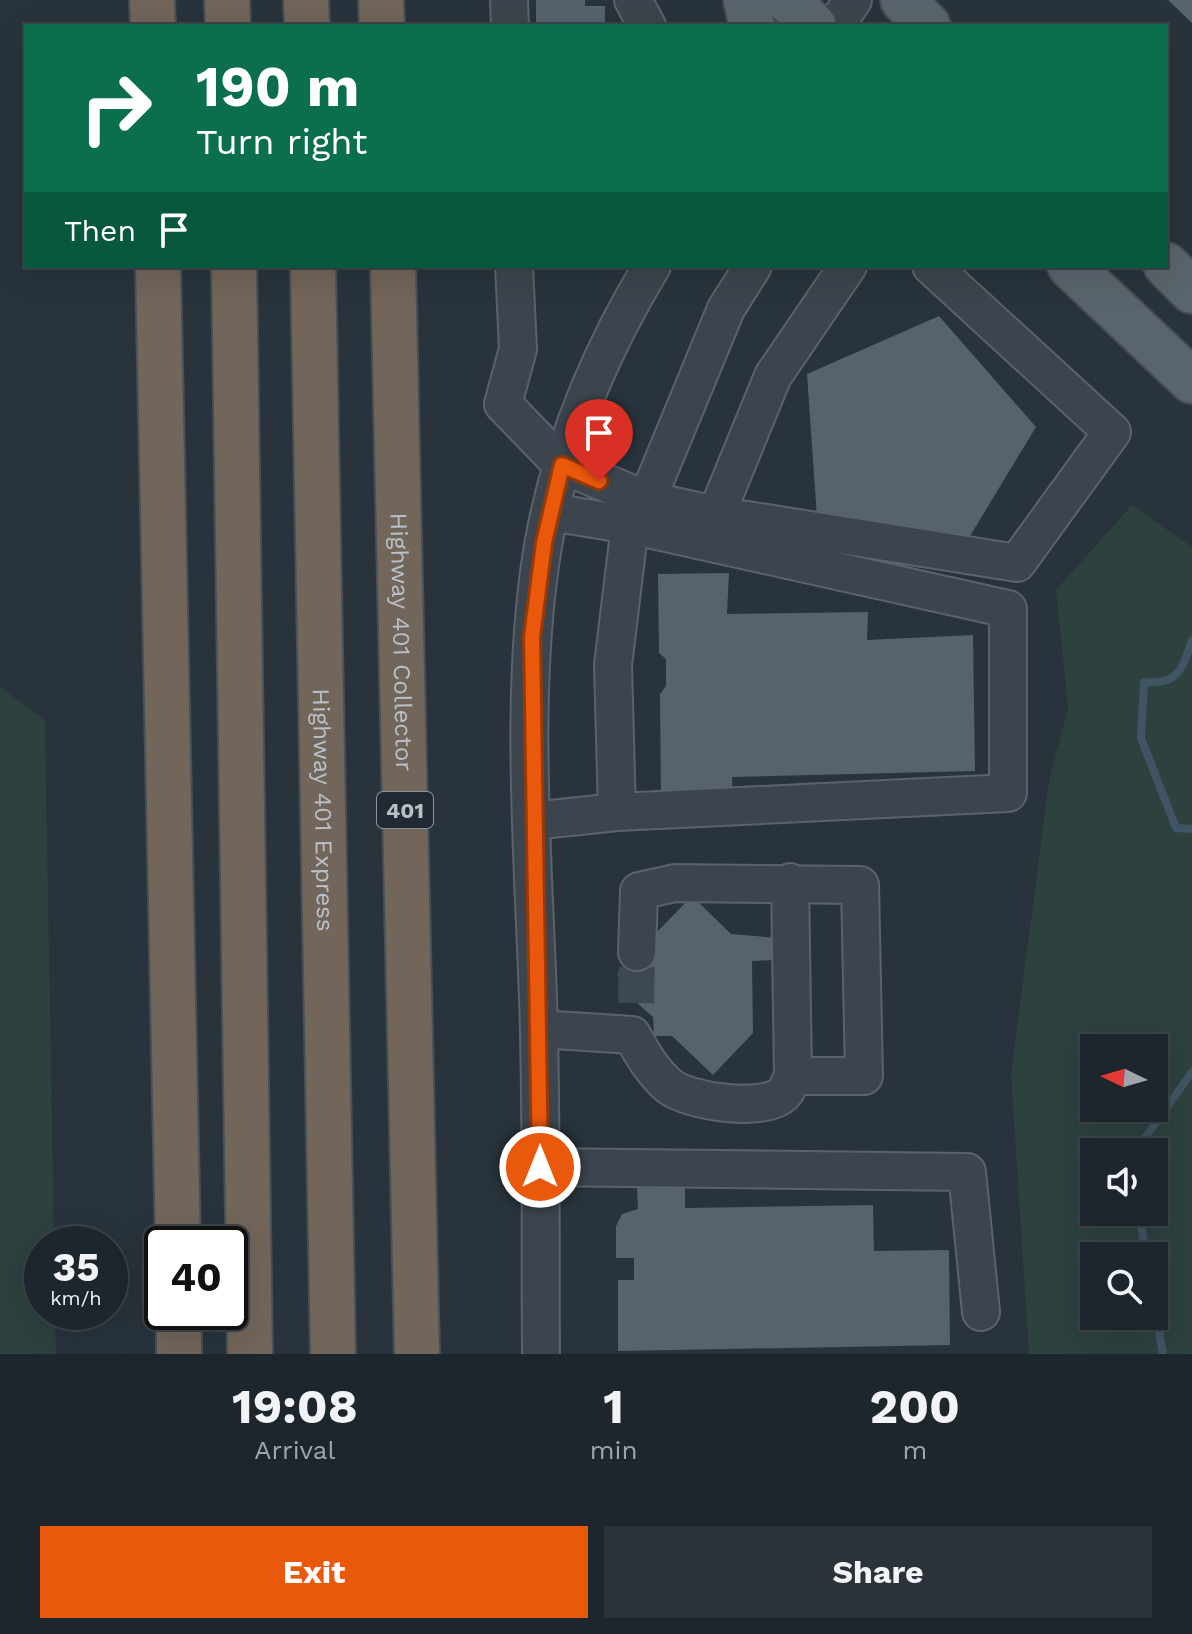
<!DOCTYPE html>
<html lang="en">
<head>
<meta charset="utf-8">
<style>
  body { margin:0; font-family:"Work Sans",sans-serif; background:#2b3239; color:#f1f3f6; height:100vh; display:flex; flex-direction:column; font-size:30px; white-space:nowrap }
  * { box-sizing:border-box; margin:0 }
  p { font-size:26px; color:#a1a5aa }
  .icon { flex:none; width:44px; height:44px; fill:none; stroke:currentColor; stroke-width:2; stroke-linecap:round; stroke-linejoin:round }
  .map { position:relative; height:1354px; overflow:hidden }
  .side { display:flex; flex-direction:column; background:#1e262d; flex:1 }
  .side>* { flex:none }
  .top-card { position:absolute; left:24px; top:24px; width:1144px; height:244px; border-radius:0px; box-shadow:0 8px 32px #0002,0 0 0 2px #3c4349; background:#0b6e4f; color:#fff; overflow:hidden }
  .needle { width:52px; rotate:275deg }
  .buttons { position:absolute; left:1080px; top:1034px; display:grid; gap:16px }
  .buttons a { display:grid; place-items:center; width:88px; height:88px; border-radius:0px; background:#1e262d; box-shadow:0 8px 32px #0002,0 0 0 2px #3c4349; font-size:40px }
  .speed { position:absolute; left:24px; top:1226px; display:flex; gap:16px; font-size:40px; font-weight:700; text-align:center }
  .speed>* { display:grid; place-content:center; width:104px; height:104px; border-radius:50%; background:#1e262d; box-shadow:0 8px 32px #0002,0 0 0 2px #3c4349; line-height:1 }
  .speed small { font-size:20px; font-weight:400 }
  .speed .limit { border:4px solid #111; border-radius:12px; background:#fff; color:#111 }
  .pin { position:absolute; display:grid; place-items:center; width:68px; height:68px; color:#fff; margin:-82px -34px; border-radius:50% 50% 50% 0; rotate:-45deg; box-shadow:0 0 8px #0007 }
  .pin .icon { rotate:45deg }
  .me { position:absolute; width:88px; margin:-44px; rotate:0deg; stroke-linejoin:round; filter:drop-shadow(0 0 6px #0008) }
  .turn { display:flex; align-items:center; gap:28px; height:168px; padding:0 40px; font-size:36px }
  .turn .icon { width:104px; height:104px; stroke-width:2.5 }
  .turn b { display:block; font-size:56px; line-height:68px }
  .then { display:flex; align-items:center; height:76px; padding:0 40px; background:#0003; gap:16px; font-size:30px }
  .eta { display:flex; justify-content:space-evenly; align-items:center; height:136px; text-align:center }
  .eta b { font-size:48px; font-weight:700; line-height:56px }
  .cta { display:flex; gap:16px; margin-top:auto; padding:16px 40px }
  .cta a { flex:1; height:92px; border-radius:0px; background:#ea580c; color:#fff; font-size:32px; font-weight:700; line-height:92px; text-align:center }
  .cta a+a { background:#2b3239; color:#f1f3f6 }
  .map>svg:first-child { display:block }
</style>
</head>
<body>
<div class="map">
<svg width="1192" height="1354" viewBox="0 0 1192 1354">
  <rect width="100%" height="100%" fill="#28333c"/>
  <path fill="#2d413f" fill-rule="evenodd" d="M1132,505L1192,547V1354H1029L1011,1074L1049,781L1068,707L1056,590ZM1094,1048H1154V1108H1094ZM1094,1152H1154V1212H1094ZM1094,1256H1154V1316H1094Z
    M0,687L45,720L54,1244H42V1312H55L56,1354H0Z"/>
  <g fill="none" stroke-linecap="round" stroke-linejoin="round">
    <path stroke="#405463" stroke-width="8" d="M1192,640C1182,669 1179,685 1144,682L1141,738L1176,828L1192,829
      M1141,1152L1142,1142L1192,1072
      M1139,1212L1146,1256
      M1154,1302L1163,1354"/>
  </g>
  <path fill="#56626c" d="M536,0H585V6H605V26H536Z
    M1168,0H1192V23Z
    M939,316L1036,427L961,551L817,518L807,374Z
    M729,573L727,614L868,612L867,640L973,635L975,771L732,777L733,796L661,799L660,694L666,686V659L659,653L658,574Z
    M692,896L731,934L777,938L778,960L752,961L753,1033L713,1075L672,1036H654L653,1017L620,988L618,972Z
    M637,1188H685V1208L873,1205L874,1251L949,1250L950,1345L618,1351V1280H634V1258H616V1226L622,1214L638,1209Z"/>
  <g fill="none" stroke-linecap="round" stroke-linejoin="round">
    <path stroke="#3e4851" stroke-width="36" stroke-dasharray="36 18" stroke-linecap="butt" d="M636,1003L637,952"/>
    <g stroke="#5a636b" stroke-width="40">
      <path id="minor" d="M509,0L510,26
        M633,0L647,26
        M835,26L853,0
        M514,266L518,349L503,404L562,465L647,500L716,515L1017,563L1112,432L931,266
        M647,500L726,309L753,266
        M550,512L630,525
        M716,515L773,376L848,266
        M532,821L617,812L1008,793V609L630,525L613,665L617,812
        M790,882L793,1076
        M539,1029L632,1035C643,1055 652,1071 669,1086C689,1102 765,1113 784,1093C788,1089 790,1081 793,1076H864L860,885L675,883L639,891L637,952
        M540,1167L967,1172L981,1312
        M541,1354C540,1235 542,1116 538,998C533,854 519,688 543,546C560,447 600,352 652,266"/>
    </g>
    <g stroke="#454e56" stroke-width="48">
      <path id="major" d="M746,0L752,26
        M788,0L814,26
        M903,0L928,26
        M1166,265L1192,291
        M1070,266L1192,381"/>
    </g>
    <g stroke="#475058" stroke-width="48">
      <g id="highway">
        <path d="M152,0L153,26"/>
        <path d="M227,0L228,26"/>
        <path d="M306,0L307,26"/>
        <path d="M381,0L382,26"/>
        <path d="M158,266L178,1244"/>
        <path d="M234,266L250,1354"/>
        <path id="s1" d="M313,266L333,1354"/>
        <path id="s2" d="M393,266L417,1354"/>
        <path d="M179,1312V1354"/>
      </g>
    </g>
    <use href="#minor" stroke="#3c454d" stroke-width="36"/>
    <use href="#major" stroke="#5a646c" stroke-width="44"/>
    <use href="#highway" stroke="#72655a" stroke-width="44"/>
  </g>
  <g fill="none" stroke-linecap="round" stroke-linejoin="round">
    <g stroke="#983908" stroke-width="20">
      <path id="route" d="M540,1167L532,637L544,543L562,465L599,481"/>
    </g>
    <use href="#route" stroke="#ea580c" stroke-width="14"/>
  </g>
  <g text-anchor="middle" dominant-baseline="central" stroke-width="6" stroke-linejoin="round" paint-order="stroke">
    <rect fill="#212a32" stroke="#8b939b" stroke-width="2" x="377" y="792" width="56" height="36" rx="6"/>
    <g font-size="22" font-weight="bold" fill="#b8c0c8">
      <text x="405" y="810">401</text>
    </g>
    <g font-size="24" fill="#b8c0c8" stroke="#212a32">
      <text stroke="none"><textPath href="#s2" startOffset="376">Highway 401 Collector</textPath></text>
      <text stroke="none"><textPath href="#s1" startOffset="544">Highway 401 Express</textPath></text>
    </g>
  </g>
</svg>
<div class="buttons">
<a><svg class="needle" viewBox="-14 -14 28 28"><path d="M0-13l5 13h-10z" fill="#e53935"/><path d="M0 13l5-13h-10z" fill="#a1a5aa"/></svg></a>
<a><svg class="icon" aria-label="sound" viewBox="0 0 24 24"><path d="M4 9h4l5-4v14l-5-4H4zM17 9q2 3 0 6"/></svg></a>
<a><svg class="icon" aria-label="search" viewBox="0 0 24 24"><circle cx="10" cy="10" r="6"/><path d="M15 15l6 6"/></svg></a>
</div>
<div class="speed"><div>35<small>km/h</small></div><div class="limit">40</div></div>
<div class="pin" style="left:599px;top:481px;background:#d93025"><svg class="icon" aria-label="arrive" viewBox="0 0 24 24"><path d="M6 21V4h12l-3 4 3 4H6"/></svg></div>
<svg class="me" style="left:540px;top:1167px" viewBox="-20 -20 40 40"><circle r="17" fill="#ea580c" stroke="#fff" stroke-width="3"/><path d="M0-11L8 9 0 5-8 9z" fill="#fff"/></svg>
<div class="top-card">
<div class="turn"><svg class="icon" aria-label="right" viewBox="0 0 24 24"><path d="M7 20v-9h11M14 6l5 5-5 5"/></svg><div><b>190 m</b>Turn right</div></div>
<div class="then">Then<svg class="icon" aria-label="arrive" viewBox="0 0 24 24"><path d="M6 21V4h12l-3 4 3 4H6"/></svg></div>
</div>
</div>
<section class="side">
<div class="eta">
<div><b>19:08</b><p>Arrival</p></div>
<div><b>1</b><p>min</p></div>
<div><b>200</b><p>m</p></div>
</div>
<div class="cta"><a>Exit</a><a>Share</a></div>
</section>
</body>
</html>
